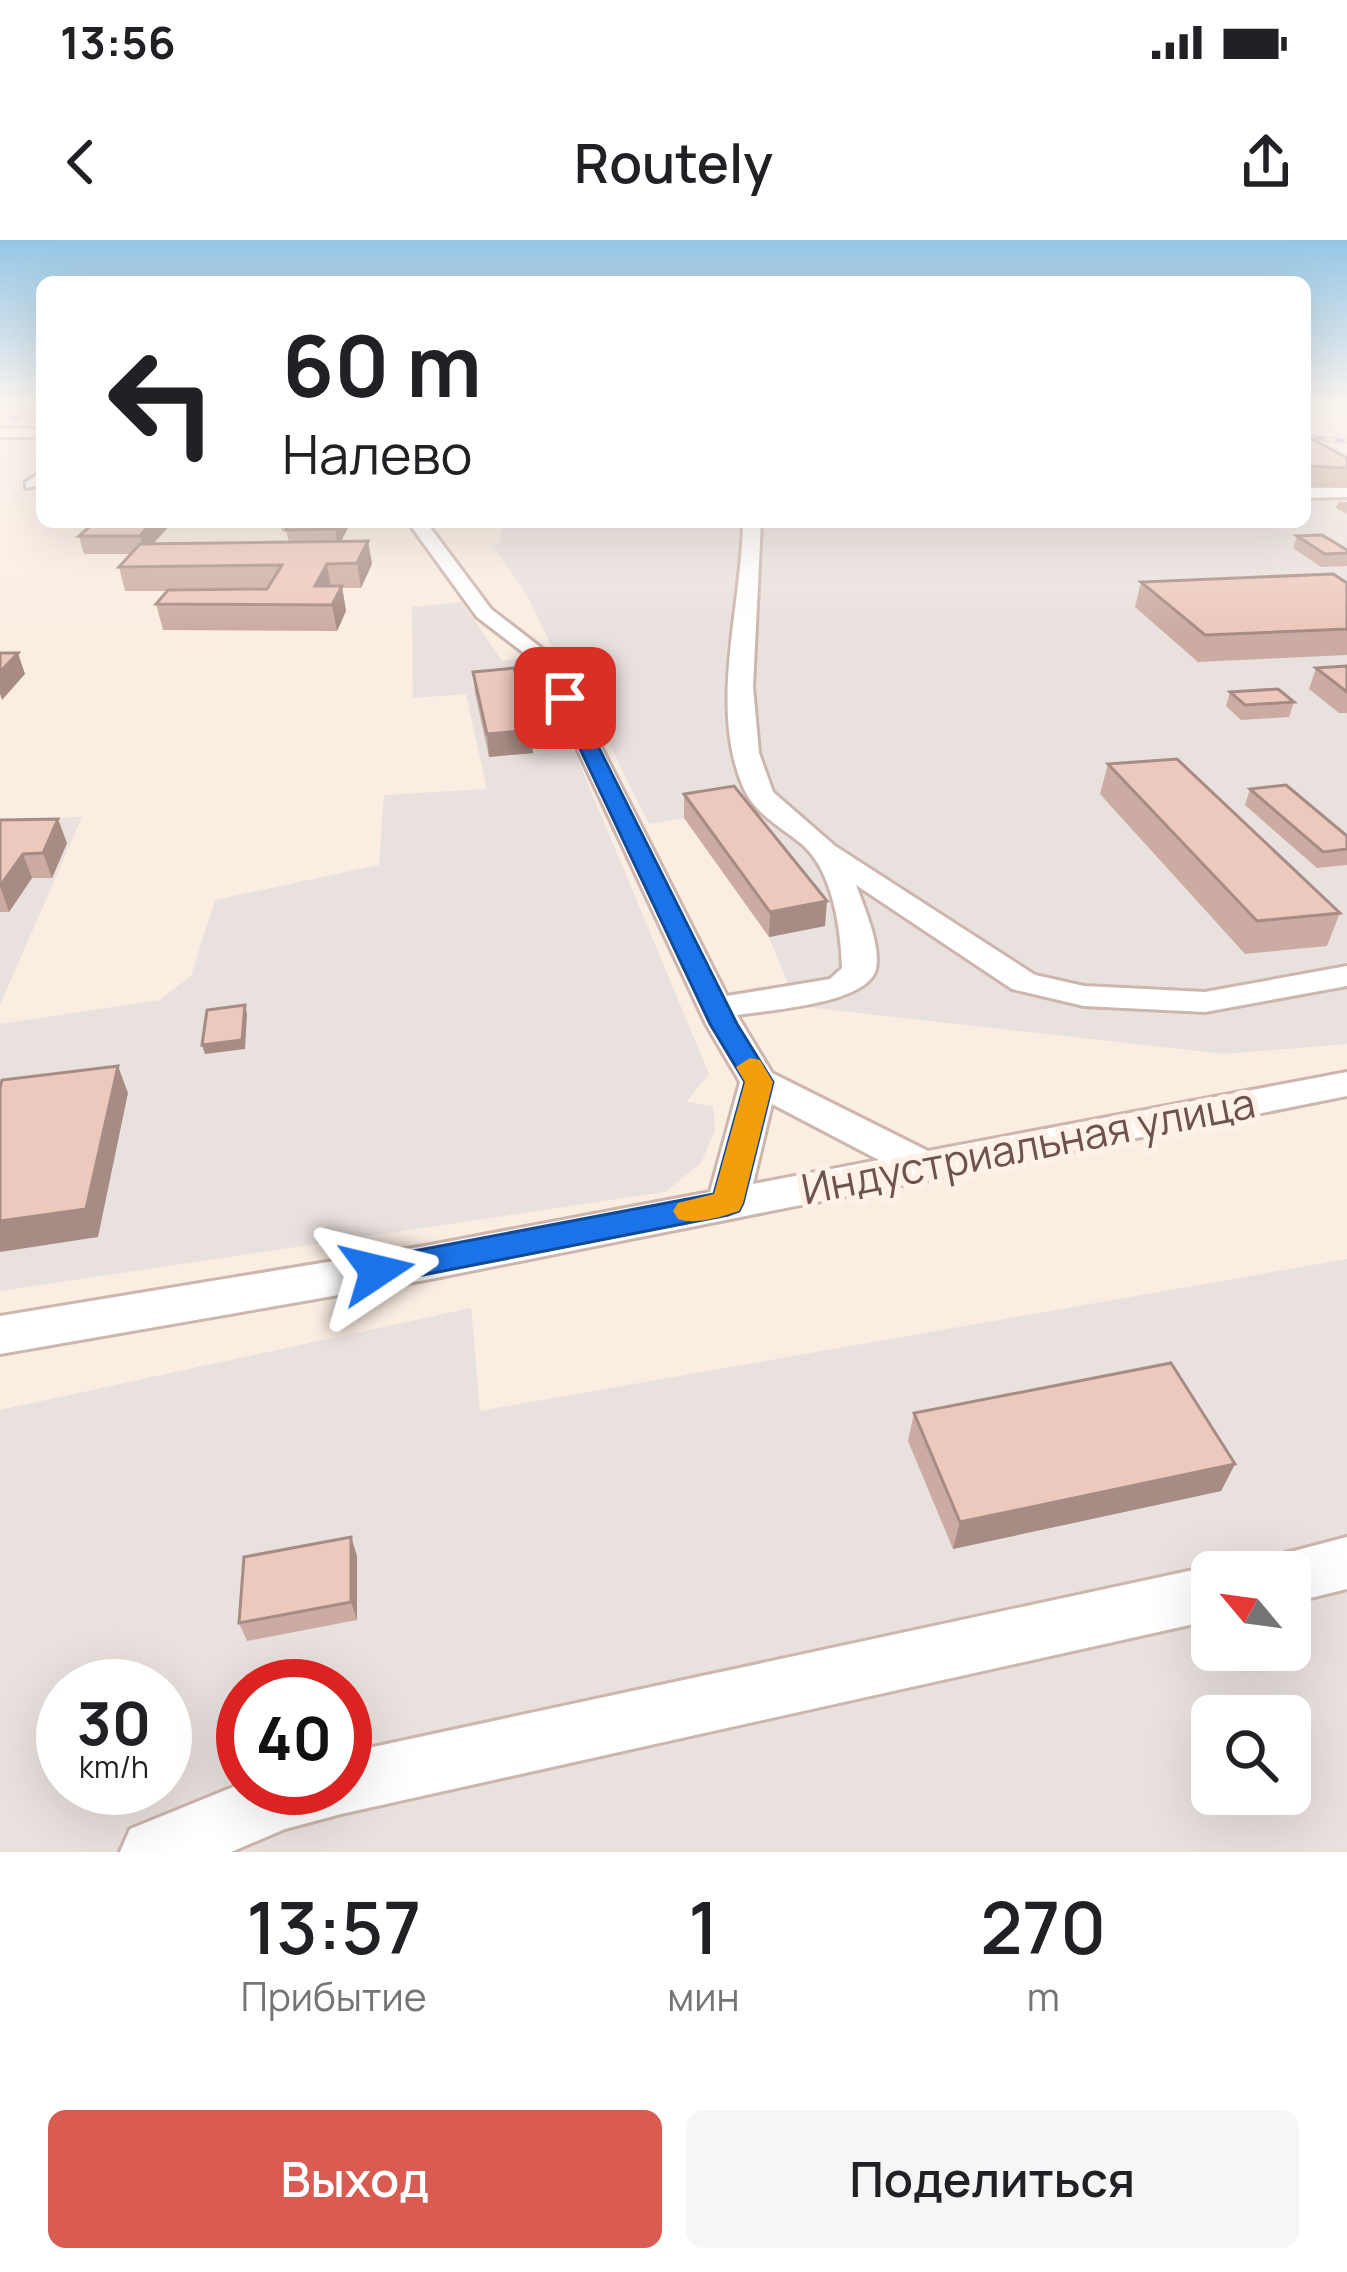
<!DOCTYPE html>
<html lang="ru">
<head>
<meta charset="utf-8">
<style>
  body { margin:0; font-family:Manrope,sans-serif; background:#f6f6f6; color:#202124; height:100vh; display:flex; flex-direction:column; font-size:45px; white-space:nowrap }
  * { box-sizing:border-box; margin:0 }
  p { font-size:39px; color:#757577 }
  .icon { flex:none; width:66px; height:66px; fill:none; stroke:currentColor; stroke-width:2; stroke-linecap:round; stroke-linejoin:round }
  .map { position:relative; height:1612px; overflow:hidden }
  .details { display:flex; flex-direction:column; background:#fff; flex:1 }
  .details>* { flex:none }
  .guide { position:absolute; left:36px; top:36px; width:1275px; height:252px; border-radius:18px; box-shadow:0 12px 48px #0002; background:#fff; color:#202124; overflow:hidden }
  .needle { width:78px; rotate:299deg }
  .fabs { position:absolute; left:1191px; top:1311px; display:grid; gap:24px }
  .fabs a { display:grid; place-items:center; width:120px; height:120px; border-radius:18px; background:#fff; box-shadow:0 12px 48px #0002; font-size:60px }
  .speed { position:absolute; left:36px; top:1419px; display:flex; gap:24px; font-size:60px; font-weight:700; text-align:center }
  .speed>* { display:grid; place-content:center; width:156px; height:156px; border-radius:50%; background:#fff; box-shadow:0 12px 48px #0002; line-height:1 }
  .speed small { font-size:30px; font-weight:400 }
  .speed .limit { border:18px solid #d22; background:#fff; color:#111 }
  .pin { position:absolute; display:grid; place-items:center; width:102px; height:102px; color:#fff; margin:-51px; border-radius:24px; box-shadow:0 6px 18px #0006 }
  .me { position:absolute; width:132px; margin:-66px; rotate:80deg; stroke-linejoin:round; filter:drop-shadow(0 0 9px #0008) }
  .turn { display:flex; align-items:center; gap:42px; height:252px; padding:0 48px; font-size:54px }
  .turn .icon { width:156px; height:156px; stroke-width:2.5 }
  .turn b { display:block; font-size:84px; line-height:102px }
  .eta { display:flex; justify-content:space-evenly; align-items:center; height:204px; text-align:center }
  .eta b { font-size:72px; font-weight:600; line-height:84px }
  .action { display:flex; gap:24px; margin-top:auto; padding:24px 48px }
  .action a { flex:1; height:138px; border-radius:18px; background:#da5b51; color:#fff; font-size:48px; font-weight:600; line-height:138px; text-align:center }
  .action a+a { background:#f6f6f6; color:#202124 }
  .status { display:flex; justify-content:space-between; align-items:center; height:84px; padding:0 60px; background:#fff; direction:ltr }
  .status svg { height:33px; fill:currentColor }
  header { display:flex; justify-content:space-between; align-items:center; height:156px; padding:0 48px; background:#fff; font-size:54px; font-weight:600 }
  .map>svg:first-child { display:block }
</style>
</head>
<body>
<div class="status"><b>13:56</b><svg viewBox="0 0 49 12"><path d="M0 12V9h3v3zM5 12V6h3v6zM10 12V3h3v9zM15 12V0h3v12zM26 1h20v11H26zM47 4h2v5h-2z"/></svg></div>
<header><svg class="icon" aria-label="back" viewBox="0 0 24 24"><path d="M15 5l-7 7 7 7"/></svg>Routely<svg class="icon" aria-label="share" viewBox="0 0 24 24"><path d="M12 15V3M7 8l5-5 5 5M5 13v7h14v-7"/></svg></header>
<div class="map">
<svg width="1347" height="1612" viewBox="0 0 1347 1612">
  <rect width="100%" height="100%" fill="#faede2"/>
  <path fill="#e9e1dd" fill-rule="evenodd" d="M1305,216L1347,239V804L1224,814L797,766L769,697L684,578L649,584L563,411L551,405L526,353L491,305L500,304L503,282H1305Z
    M462,362L502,421L527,418L561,479L709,834L686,862L713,866L715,890L701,923L665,952L0,1051V784L160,760L191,736L215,660L379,625L384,555L487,549L466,454L413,458L412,367Z
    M82,577L0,765V580Z
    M1347,1019V1612H0V1170L471,1068L480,1171ZM1212,1332H1290V1410H1212ZM63,1446H165V1548H63ZM243,1446H345V1548H243ZM1212,1476H1290V1554H1212Z"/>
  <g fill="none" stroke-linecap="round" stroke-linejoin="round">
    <g stroke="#ccb6ad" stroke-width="6">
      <path id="minor" d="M0,189H42V197H0Z
        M42,232V245L26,248V242Z
        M1347,247V257L1305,258V248Z
        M408,282H426L491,369L557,420L727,756L830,739L842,728C841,690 833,633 804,606C783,588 756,575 744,549C708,468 742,367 743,282H761L753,447L759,513L773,552L835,606L1035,735L1084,746L1205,752L1347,726V746L1205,772L1084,766L1012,749L856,645C864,667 881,705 876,729C868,764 768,770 737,775L772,833L928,911L1347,832V856L425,1040L0,1114V1076L425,1006L710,952L740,842L706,784L537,423L477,377ZM772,864L879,920L753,944Z
        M1347,1297V1349L1290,1363V1332H1264L1271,1317Z
        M1212,1326L1227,1332H1212V1380L341,1574L285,1589L231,1612H120L130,1589L243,1543V1548H345V1513Z"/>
    </g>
    <g stroke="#d4cbc9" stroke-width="6">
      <path id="major" d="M0,166H42V176H0Z"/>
    </g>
    <use href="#minor" fill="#fff" fill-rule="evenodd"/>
    <use href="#major" fill="#f4c89f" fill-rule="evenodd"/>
    <g stroke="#aea2c1" stroke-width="4.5">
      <path id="rail" d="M0,178L42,179
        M1305,197L1347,201"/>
    </g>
    <use href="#rail" stroke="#fdf1e8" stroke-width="3" stroke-dasharray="10" stroke-linecap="butt"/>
  </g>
  <path fill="#ccaca2" d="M1305,195L1347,218V248L1305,247Z
    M1338,262H1347V274L1336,268Z
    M173,282L153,304L289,302L286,291H282L281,282H351L341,301H368L372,324L361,348H342L346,371L337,391L163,390L156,364L167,351H125L119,327L131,314H84L79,296Z
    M1297,296L1347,310V326L1321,327L1293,308Z
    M1141,342L1347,343V415L1198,422L1135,367Z
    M1347,426V473H1339L1309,449L1316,428Z
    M473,432L533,513L489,517L475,453Z
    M1230,452L1294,462L1289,477L1241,480L1226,466Z
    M1108,524L1340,673L1327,706L1245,714L1100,554Z
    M1250,549L1347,596V625L1317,628L1245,565Z
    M684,554L825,686L769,697L684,578Z
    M0,580L67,603L52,638H32L9,672H0Z
    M914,1173L1235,1224L1221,1251L953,1309L908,1201Z
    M351,1297L357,1316V1380L247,1401L239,1383Z"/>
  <path fill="#a68c84" d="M152,282H173L144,313L140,296Z
    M339,282H351L338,307L335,289Z
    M368,301L372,324L361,348L357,323Z
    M327,324L331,348L315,346Z
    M342,346L346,371L337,391L332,365Z
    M18,413L25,434L2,460L0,454V432Z
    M531,490L533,513L489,517L487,494Z
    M58,579L67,603L52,638L43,613Z
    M23,614L32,638L9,672L0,646Z
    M827,661L825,686L769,697L770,672Z
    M245,765L247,774L245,809L205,814L202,805Z
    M118,826L128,853L98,997L0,1012V981Z
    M1235,1224L1221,1251L953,1309L960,1282Z
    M351,1297L357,1316V1380L351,1362Z"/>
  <path fill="#edc8bc" stroke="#a68c84" stroke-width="3" d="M1305,195L1347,218V228L1305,226Z
    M95,282H152L140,296H79Z
    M292,282H339L335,289L286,290Z
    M1322,295L1347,310V313L1325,314L1297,296Z
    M368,301L357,323L327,324L315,346H342L332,365L156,364L168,350L267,349L282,325L119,327L140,304Z
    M1333,334L1347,343V389L1205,395L1141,342Z
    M0,413H18L0,432Z
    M1347,426V452L1316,428Z
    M514,428L531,490L487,494L473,432Z
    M1278,449L1294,462L1245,465L1230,452Z
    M1177,519L1340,673L1257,681L1108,524Z
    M1286,545L1347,596V609L1323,612L1250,549Z
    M734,546L827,661L770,672L684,554Z
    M58,579L43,613L23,614L0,646V580Z
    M245,765L242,800L202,805L207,770Z
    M118,826L86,969L0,981V848L2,840Z
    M1171,1123L1235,1224L960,1282L914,1173Z
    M351,1297V1362L239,1383L244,1317Z"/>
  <linearGradient id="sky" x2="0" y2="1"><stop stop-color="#95c6e5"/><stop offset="0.42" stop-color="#fdf7f2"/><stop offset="1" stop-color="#fdf7f2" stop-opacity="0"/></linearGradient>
  <rect width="1347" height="390" fill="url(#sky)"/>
  <path fill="#1a73e8" stroke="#114b97" stroke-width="3" d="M565,453L574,458L737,784L773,842L743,963L739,971L728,975L377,1044L366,1040L361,1031L366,1022L377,1018L714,954L745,842L710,784L556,458Z"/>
  <path fill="#f59e0b" d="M750,818L760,820L773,842L743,963L739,971C720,977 697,985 678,979L673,971L678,963L714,954L745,842L736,827Z"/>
  <g text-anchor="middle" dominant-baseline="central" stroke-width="12" stroke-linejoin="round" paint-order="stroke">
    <g font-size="42" fill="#6f524b" stroke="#fdf1e8">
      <text transform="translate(1028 905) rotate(-11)">Индустриальная улица</text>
    </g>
  </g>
</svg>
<div class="fabs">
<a><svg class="needle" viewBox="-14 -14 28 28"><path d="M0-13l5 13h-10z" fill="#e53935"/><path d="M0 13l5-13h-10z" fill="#757577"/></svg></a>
<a><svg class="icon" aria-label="search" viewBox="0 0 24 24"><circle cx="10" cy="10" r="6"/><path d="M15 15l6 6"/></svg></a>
</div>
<div class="speed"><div>30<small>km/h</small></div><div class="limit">40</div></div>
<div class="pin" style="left:565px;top:458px;background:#d93025"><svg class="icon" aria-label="arrive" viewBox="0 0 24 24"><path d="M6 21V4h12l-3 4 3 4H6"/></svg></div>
<svg class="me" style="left:377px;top:1031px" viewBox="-20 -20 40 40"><path d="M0-17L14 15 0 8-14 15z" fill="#1a73e8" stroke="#fff" stroke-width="4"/></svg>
<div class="guide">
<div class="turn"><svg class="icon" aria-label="left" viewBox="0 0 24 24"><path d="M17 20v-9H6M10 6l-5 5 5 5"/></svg><div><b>60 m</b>Налево</div></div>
</div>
</div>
<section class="details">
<div class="eta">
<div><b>13:57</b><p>Прибытие</p></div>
<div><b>1</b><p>мин</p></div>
<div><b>270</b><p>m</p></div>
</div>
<div class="action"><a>Выход</a><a>Поделиться</a></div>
</section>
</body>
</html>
